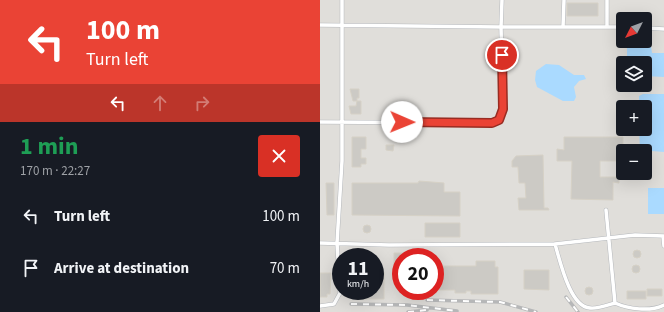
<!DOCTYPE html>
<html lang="en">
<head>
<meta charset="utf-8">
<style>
  body { margin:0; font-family:"Source Sans 3",sans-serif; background:#20242c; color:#f1f3f6; height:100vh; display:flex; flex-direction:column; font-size:15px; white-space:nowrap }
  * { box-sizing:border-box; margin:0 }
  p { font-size:13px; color:#9ea1a6 }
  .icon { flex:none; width:22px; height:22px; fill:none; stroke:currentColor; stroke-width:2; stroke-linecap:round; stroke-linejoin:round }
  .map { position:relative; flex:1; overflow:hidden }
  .drawer { display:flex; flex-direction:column; background:#171b24; width:320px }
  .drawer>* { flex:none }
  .banner { background:#ea4335; color:#fff; overflow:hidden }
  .needle { width:26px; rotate:228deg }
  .tools { position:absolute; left:296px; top:12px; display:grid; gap:8px }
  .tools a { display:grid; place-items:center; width:36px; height:36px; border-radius:4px; background:#171b24; box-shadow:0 4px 16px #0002; font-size:20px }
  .speed { position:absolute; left:12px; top:248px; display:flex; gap:8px; font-size:20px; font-weight:700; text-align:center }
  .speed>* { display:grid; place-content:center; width:52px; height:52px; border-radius:50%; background:#171b24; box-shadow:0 4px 16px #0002; line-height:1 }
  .speed small { font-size:10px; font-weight:400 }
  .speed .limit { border:6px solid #d22; background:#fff; color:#111 }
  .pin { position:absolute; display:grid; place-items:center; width:34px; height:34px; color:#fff; margin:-17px; border:2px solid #fff; border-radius:50%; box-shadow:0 1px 4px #0007 }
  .me { position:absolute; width:44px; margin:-22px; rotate:91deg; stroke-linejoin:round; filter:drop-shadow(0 0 3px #0008) }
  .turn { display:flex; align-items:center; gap:14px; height:84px; padding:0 20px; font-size:18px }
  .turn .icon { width:52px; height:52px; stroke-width:2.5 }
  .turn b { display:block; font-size:28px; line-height:34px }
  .lanes { display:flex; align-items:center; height:38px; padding:0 20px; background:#0003; justify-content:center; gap:20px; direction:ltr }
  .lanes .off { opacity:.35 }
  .round { display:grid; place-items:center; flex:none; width:42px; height:42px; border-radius:4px; background:#20242c }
  .summary { display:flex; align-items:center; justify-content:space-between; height:68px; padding:0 20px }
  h1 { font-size:24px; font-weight:700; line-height:30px; color:#1e9e55 }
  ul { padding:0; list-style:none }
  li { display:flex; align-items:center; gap:12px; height:52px; padding:0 20px }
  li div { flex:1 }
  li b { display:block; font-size:15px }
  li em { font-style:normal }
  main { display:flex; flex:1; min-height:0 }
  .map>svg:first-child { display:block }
</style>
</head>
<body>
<main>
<section class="drawer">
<div class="banner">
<div class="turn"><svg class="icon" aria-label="left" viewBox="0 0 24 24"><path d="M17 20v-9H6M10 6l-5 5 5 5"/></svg><div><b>100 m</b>Turn left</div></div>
<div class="lanes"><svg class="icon" aria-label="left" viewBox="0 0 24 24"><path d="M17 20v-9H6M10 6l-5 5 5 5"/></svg><svg class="icon off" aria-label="ahead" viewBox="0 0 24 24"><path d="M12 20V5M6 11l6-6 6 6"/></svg><svg class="icon off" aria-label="right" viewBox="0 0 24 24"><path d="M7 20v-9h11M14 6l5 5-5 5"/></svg></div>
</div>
<div class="summary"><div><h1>1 min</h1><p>170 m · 22:27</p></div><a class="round" style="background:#d93025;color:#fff"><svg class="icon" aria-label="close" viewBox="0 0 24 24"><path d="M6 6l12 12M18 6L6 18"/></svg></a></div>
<ul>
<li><svg class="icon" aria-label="left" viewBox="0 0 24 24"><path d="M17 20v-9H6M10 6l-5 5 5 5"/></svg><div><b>Turn left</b></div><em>100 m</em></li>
<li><svg class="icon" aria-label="arrive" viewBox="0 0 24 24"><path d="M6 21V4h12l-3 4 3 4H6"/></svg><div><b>Arrive at destination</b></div><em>70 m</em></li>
</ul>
</section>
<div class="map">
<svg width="344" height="312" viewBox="0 0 344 312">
  <rect width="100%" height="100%" fill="#f1efe8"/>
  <path fill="#e0deda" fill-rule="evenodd" d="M0,0H344V312H0ZM303,19H325V41H303ZM303,63H325V85H303ZM303,107H325V129H303ZM303,151H325V173H303ZM21,257H55V291H21ZM81,257H115V291H81Z"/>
  <path fill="#aadaff" d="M325,40H330L332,53H344V77L325,76V63H307V41Z
    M226,64L239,65L254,75H264L266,79L259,81L254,87L256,97L254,101H243L217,87L215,80L216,71Z
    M323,94H344V152L320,150L319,129H325V107H319V96Z
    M328,188H344V214H328Z"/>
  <path fill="#cccac5" stroke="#d6d1c6" d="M247,3H278V16H247Z
    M30,89H39V98H37V101H33Z
    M37,101H41V114H31L29,106H36Z
    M32,137H46V149H41V158H46V164H41V167H32Z
    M244,137H303V161H280V177H299V183L293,182V200L251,199L252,161H237V149L244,150Z
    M66,145H74L73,151L66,150Z
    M223,155L224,208H228L229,210H199L198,198H206L205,183H199L198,167H192V161L196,156Z
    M99,181L124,183V192H140V216L32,215V183H98Z
    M6,183H14V215H7Z
    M105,223H140V237H105Z
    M43 229a4 4 0 1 1 8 0a4 4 0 1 1-8 0Z
    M313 254a4 4 0 1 1 8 0a4 4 0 1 1-8 0Z
    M74,253H92V257H81V266H74Z
    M156,261H175V267H178V294H151V291H146V293H135V290H115V266H156Z
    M312 269a4 4 0 1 1 8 0a4 4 0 1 1-8 0Z
    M204,270H229V290L204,289Z
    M55,272H64V299H37V291H55Z
    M0,273H11L10,294H7V297H0Z
    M265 291a4 4 0 1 1 8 0a4 4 0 1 1-8 0Z
    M327,289H342V296H327Z
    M307,291H326V299H307Z"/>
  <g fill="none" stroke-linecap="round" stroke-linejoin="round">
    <g stroke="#b5b8bc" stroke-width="4.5">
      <path id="lane" d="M0,25L181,27L182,0
        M243,27L244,0
        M287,27V0
        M325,28L344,29
        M0,122L172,123L179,120L183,109L181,27H303
        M286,210L295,303C308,309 330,312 344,305
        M343,236L344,246
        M0,243L69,245L235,244L315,235L344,236
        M235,244C240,261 250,307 270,308C277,309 288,305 295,303
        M0,306L14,304L20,293L17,243L22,161V0"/>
    </g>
    <use href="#lane" stroke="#fff" stroke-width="3.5"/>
    <g stroke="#b6b7b8" stroke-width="3.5">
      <path id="rail" d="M246,297L258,312
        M107,300L180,302L216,312
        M31,304L87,305L137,311
        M88,312L107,310"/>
    </g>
    <use href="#rail" stroke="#fff" stroke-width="2" stroke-dasharray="6" stroke-linecap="butt"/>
  </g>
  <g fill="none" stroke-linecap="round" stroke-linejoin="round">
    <g stroke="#982c22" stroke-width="10">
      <path id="route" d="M82,122L172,123L179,120L183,109L182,55"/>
    </g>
    <use href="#route" stroke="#ea4335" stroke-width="7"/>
  </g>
</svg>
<div class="tools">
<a><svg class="needle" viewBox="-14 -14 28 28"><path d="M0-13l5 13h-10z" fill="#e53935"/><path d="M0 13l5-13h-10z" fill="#9ea1a6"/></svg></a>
<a><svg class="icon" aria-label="layers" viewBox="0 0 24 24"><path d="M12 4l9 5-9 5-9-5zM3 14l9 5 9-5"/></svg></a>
<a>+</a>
<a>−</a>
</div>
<div class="speed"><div>11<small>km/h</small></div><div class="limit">20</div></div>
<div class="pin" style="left:182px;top:55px;background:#d93025"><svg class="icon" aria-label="arrive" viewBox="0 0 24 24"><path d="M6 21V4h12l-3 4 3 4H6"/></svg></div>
<svg class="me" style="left:82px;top:122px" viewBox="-20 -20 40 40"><circle r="19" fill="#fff"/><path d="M0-13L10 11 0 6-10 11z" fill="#ea4335"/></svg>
</div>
</main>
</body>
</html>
